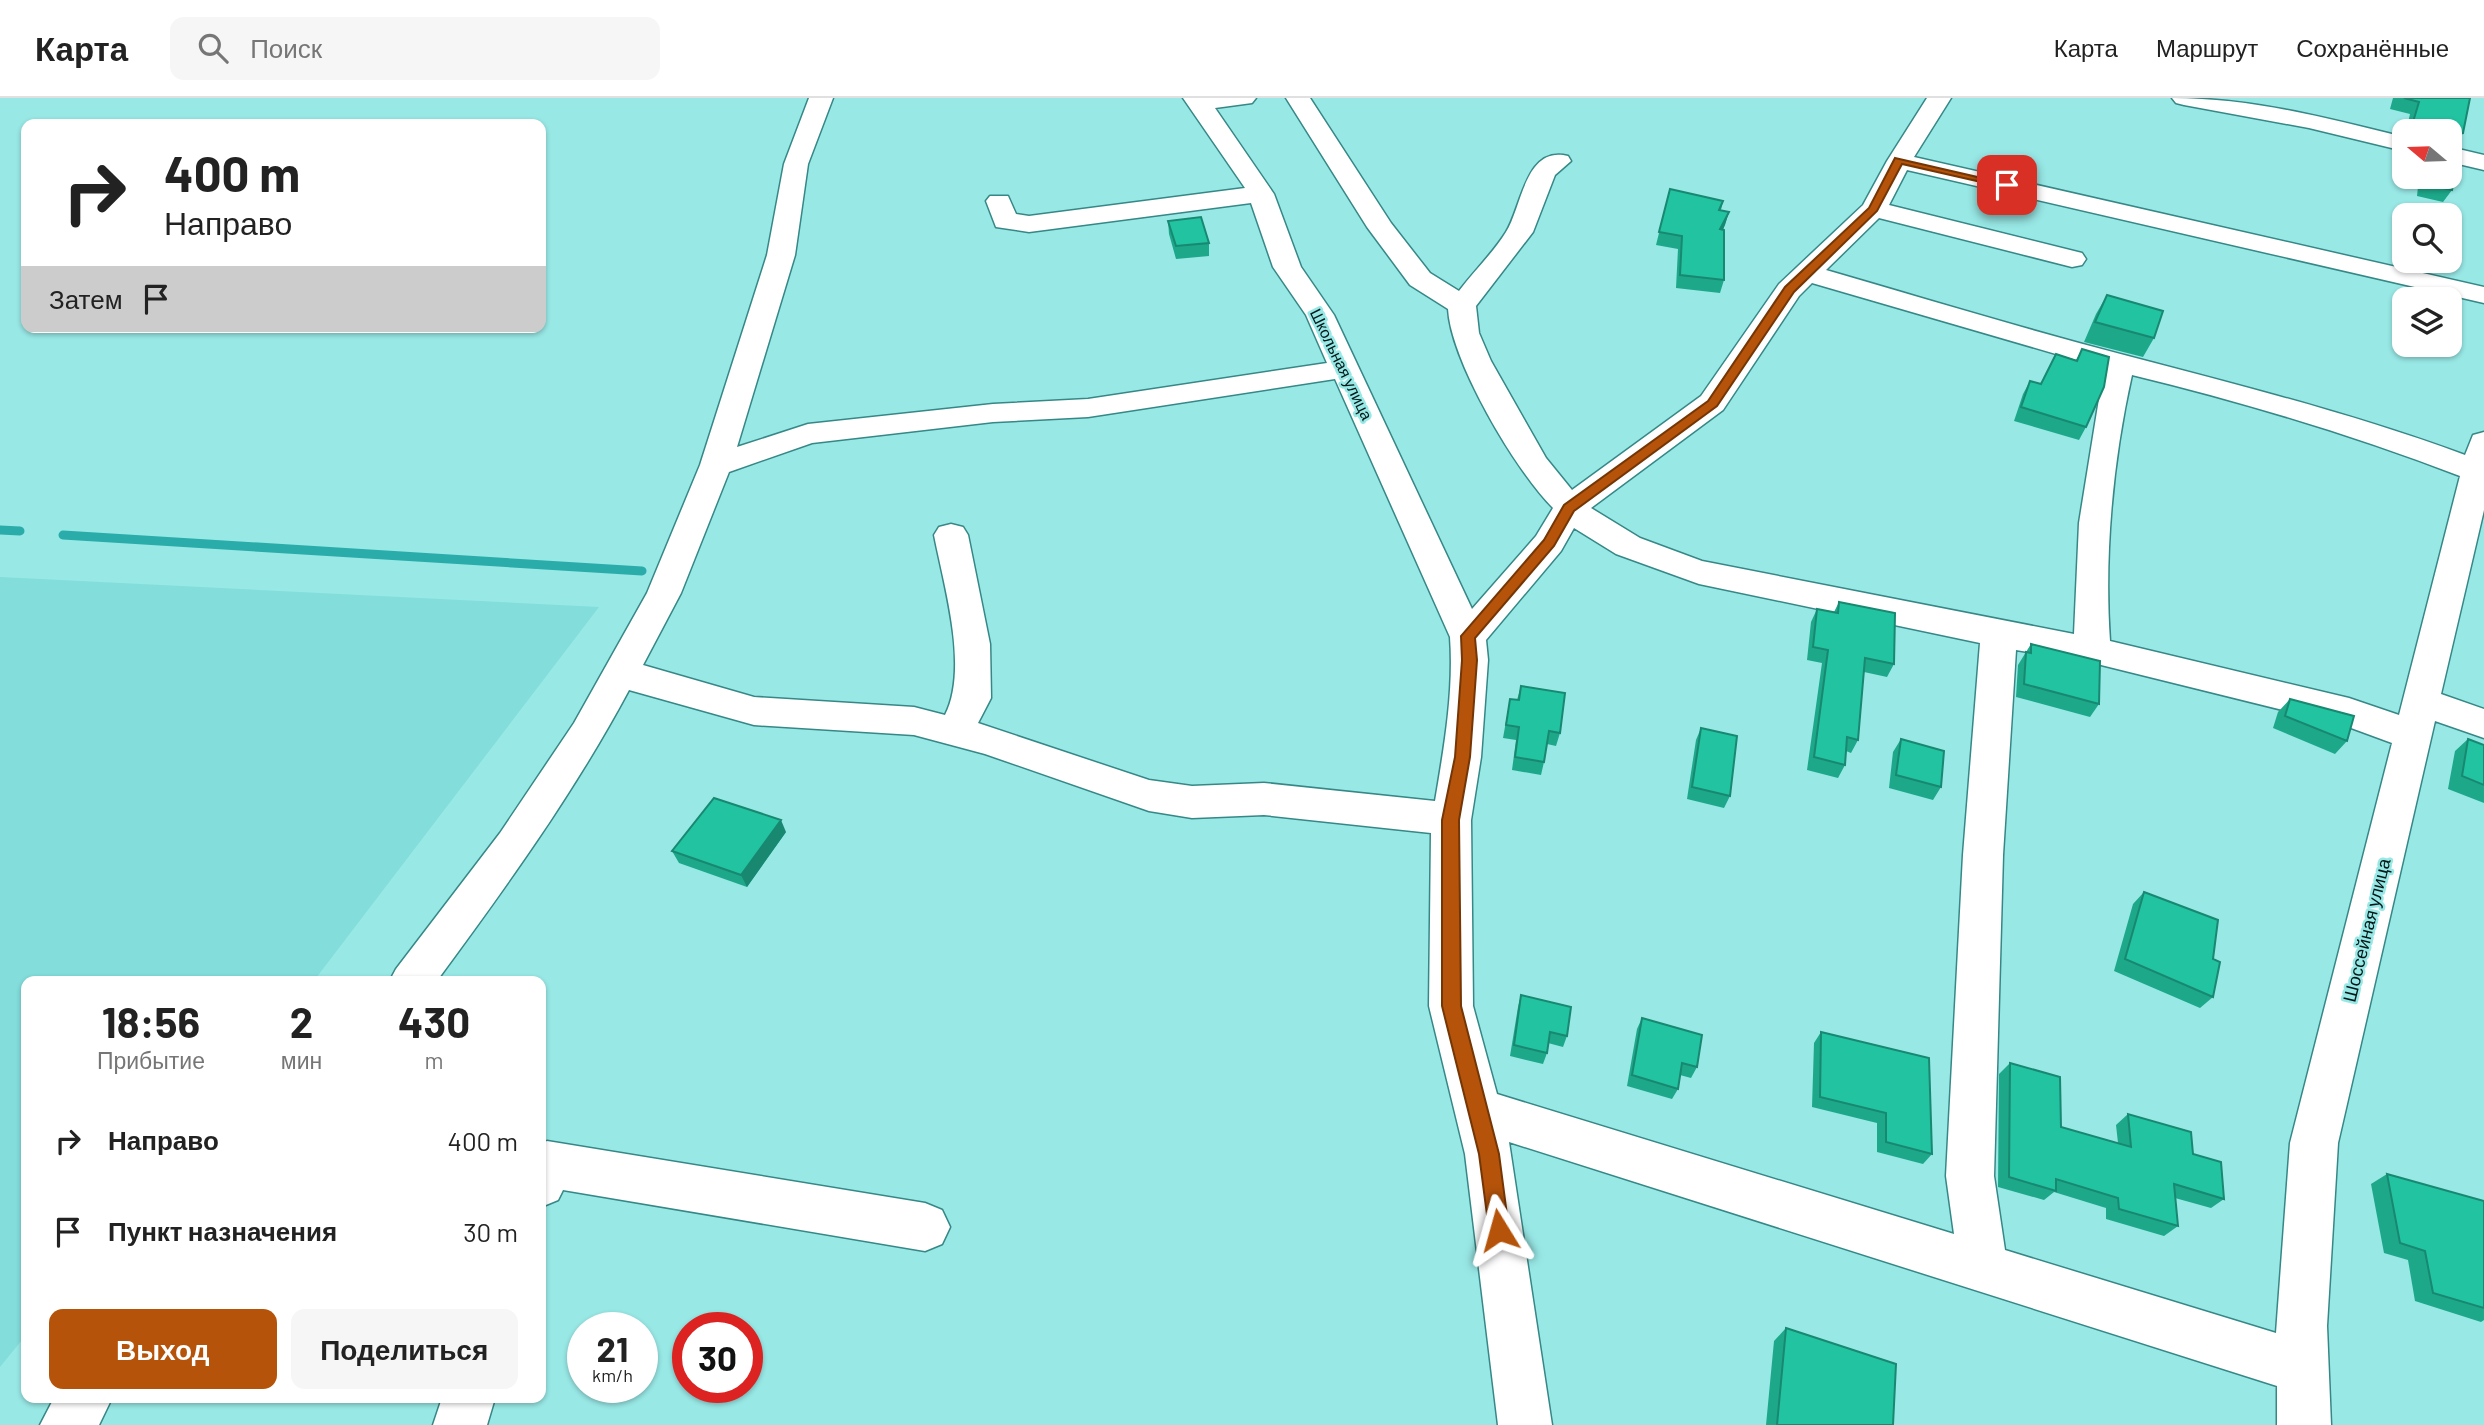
<!DOCTYPE html>
<html lang="ru">
<head>
<meta charset="utf-8">
<style>
  body { margin:0; font-family:Barlow,sans-serif; background:#f6f6f6; color:#222; height:100vh; display:flex; flex-direction:column; font-size:26px; white-space:nowrap }
  * { box-sizing:border-box; margin:0 }
  p { font-size:23px; color:#767676 }
  .icon { flex:none; width:38px; height:38px; fill:none; stroke:currentColor; stroke-width:2; stroke-linecap:round; stroke-linejoin:round }
  .map { position:relative; flex:1; overflow:hidden }
  .details { position:absolute; left:21px; top:878px; width:525px; height:427px; display:flex; flex-direction:column; background:#fff; border-radius:14px; box-shadow:0 2px 5px #0004 }
  .details>* { flex:none }
  .top-card { position:absolute; left:21px; top:21px; width:525px; height:214px; border-radius:14px; box-shadow:0 2px 5px #0004; background:#fff; color:#222; overflow:hidden }
  .needle { width:46px; rotate:289deg }
  .tools { position:absolute; left:2392px; top:21px; display:grid; gap:14px }
  .tools a { display:grid; place-items:center; width:70px; height:70px; border-radius:14px; background:#fff; box-shadow:0 2px 5px #0004; font-size:35px }
  .speed { position:absolute; left:567px; top:1214px; display:flex; gap:14px; font-size:35px; font-weight:700; text-align:center }
  .speed>* { display:grid; place-content:center; width:91px; height:91px; border-radius:50%; background:#fff; box-shadow:0 2px 5px #0004; line-height:1 }
  .speed small { font-size:18px; font-weight:400 }
  .speed .limit { border:10px solid #d22; background:#fff; color:#111 }
  .pin { position:absolute; display:grid; place-items:center; width:60px; height:60px; color:#fff; margin:-30px; border-radius:14px; box-shadow:0 4px 10px #0006 }
  .me { position:absolute; width:77px; margin:-38px; rotate:352deg; stroke-linejoin:round; filter:drop-shadow(0 0 5px #0008) }
  .turn { display:flex; align-items:center; gap:24px; height:147px; padding:0 28px; font-size:32px }
  .turn .icon { width:91px; height:91px; stroke-width:2.5 }
  .turn b { display:block; font-size:49px; line-height:60px }
  .then { display:flex; align-items:center; height:66px; padding:0 28px; background:#0003; gap:14px; font-size:26px }
  .eta { display:flex; justify-content:space-evenly; align-items:center; height:119px; text-align:center }
  .eta b { font-size:42px; font-weight:700; line-height:49px }
  .action { display:flex; gap:14px; margin-top:auto; padding:14px 28px }
  .action a { flex:1; height:80px; border-radius:14px; background:#b45309; color:#fff; font-size:28px; font-weight:700; line-height:80px; text-align:center }
  .action a+a { background:#f6f6f6; color:#222 }
  ul { padding:0; list-style:none }
  li { display:flex; align-items:center; gap:21px; height:91px; padding:0 28px }
  li div { flex:1 }
  li b { display:block; font-size:26px }
  li em { font-style:normal }
  header { display:flex; align-items:center; gap:42px; box-sizing:border-box; height:98px; padding:0 35px; background:#fff; border-bottom:2px solid #e0e0e0 }
  header strong { font-size:33px }
  nav { display:flex; gap:38px; margin-inline-start:auto; font-size:24px }
  .search { width:490px; height:63px; background:#f6f6f6; display:flex; align-items:center; gap:18px; box-sizing:border-box; padding:0 24px; border-radius:14px; color:#767676; font-size:26px }
  .map>svg:first-child { display:block }
</style>
</head>
<body>
<header>
<strong>Карта</strong>
<div class="search"><svg class="icon" aria-label="search" viewBox="0 0 24 24"><circle cx="10" cy="10" r="6"/><path d="M15 15l6 6"/></svg>Поиск</div>
<nav><a>Карта</a><a>Маршрут</a><a>Сохранённые</a></nav>
</header>
<div class="map">
<svg width="2484" height="1327" viewBox="0 0 2484 1327">
  <rect width="100%" height="100%" fill="#98e8e6"/>
  <path fill="#82dddb" d="M0,479L599,509L313,884H26V1237L0,1269Z"/>
  <g fill="none" stroke-linecap="round" stroke-linejoin="round">
    <path stroke="#2aacaa" stroke-width="9" d="M0,432L20,433
      M63,437L642,473"/>
    <g stroke="#368887" stroke-width="3">
      <path id="minor" d="M809,0H833L808,66L795,157L737,349L808,326L993,306L1088,301L1327,265L1306,217L1273,169L1251,105L1029,134L996,129L986,103L990,98H1008L1016,116L1029,118L1245,90L1183,0H1256L1252,5L1215,10L1274,96L1301,169L1334,217L1472,511L1536,438L1553,410C1515,372 1451,263 1448,211L1410,187L1367,129L1286,0H1310L1391,125L1430,175L1459,193C1474,173 1493,155 1506,134C1522,109 1525,47 1568,58L1571,63L1555,77L1533,134L1476,208L1479,235L1491,263L1546,360L1572,392L1701,298L1779,186L1863,107L1887,63L1927,0H1951L1914,59L2484,189V205L1907,72L1889,107L2082,155L2086,161L2082,167L2072,169L1879,120L1826,172C1927,201 2027,232 2128,258C2242,288 2354,316 2465,357L2473,337L2484,334V412L2441,596L2484,611V640L2435,623L2338,1045L2327,1228L2331,1327H2277V1288L1509,1044L1552,1327H1498L1465,1056L1429,908L1431,735L1264,717L1192,720L1149,713L985,656L914,637L754,627L629,592C574,695 506,789 436,884H389L396,871L500,735L574,625L647,495L700,367L767,157L784,66ZM1812,185L2104,270L2079,425L2074,536L1702,463L1640,440L1591,410L1723,312L1799,198ZM2132,277C2243,304 2353,337 2460,378L2399,617L2349,600L2110,543C2104,456 2113,362 2132,277ZM1335,281L1450,539C1454,593 1444,650 1435,703L1264,685L1192,688L1149,682L978,625L991,600L990,546L968,437L963,429L951,426L939,429L934,437C944,488 969,570 945,617L914,609L754,599L643,567L681,495L729,374L812,345L993,324L1088,319ZM1574,430L1616,456L1699,486L1980,545L1963,757L1946,1078L1954,1136L1497,996L1473,908L1471,722L1481,659L1488,562L1486,542L1561,453ZM2016,552L2093,565L2343,627L2392,645L2290,1045L2276,1235L2005,1152L1994,1078L2003,757Z
        M2172,0C2252,0 2327,20 2404,39V53L2309,30L2184,7L2176,5Z
        M2450,49L2484,57V72L2450,64Z
        M547,1043L925,1105L942,1112L950,1129L942,1146L925,1153L563,1092L558,1102L541,1109V1046Z
        M54,1300H112L99,1327H40Z
        M442,1300H495L487,1327H433Z"/>
    </g>
    <use href="#minor" fill="#fff" fill-rule="evenodd"/>
  </g>
  <path fill="#1da88a" d="M2393,0H2470L2463,35L2456,45L2452,92L2443,104L2417,98L2419,79H2450V33H2406L2410,16L2390,11Z
    M1670,91L1723,103L1721,112L1729,114L1723,132L1724,182L1720,195L1676,190L1678,151L1656,147Z
    M1168,123L1209,145V158L1176,161L1169,136Z
    M2107,197L2154,240L2143,259L2084,244L2096,216Z
    M2082,251L2086,329L2079,342L2014,323L2023,296L2030,283L2041,286L2056,256L2076,262Z
    M1839,504L1894,566L1887,579L1864,574L1858,642L1851,655L1846,653L1845,667L1838,680L1807,672L1822,565L1807,562L1811,524L1817,511L1834,514Z
    M2031,546L2099,606L2090,619L2016,599L2018,567Z
    M1521,588L1560,635L1556,648L1547,646L1544,664L1541,677L1512,672L1516,642L1503,640L1510,601L1517,602Z
    M2290,601L2347,643L2335,656L2273,630L2278,614Z
    M1701,630L1730,698L1724,710L1687,701L1696,642Z
    M1901,641L1941,689L1933,702L1889,690L1893,654Z
    M2468,641L2484,647V705L2448,691L2455,653Z
    M786,734L747,789L679,765L672,753Z
    M2144,794L2213,899L2200,910L2114,873L2133,806Z
    M1521,897L1567,938L1563,949L1548,945L1547,955L1543,966L1510,958L1518,909Z
    M1642,920L1697,969L1691,980L1680,977L1678,991L1672,1001L1627,988L1637,931Z
    M1821,934L1932,1056L1923,1066L1877,1054V1025L1812,1009L1814,945Z
    M2010,965L2061,1029L2118,1045L2116,1027L2128,1016L2193,1056L2224,1101L2211,1110L2175,1100L2178,1128L2164,1138L2106,1121V1110L2054,1094L2044,1102L1998,1089L1999,976Z
    M2387,1076L2484,1103V1222L2481,1224L2415,1203L2408,1162L2384,1155L2371,1086Z
    M1786,1230L1893,1327H1766L1774,1243Z"/>
  <path fill="#188871" d="M2463,35L2454,47L2456,36Z
    M1729,114L1725,127L1717,144L1720,131Z
    M781,722L786,734L747,789L741,777Z"/>
  <path fill="#22c3a1" stroke="#188871" stroke-width="2" d="M2404,0H2470L2463,35L2456,36V51L2459,54L2452,92L2426,86L2427,79H2450V33H2431V31L2413,24L2419,4Z
    M1670,91L1723,103L1719,112L1729,114L1720,131L1724,132V182L1680,177L1682,138L1659,134Z
    M1201,119L1209,145L1176,148L1168,123Z
    M2107,197L2163,213L2154,240L2095,224Z
    M2082,251L2109,259L2104,289L2086,329L2021,309L2030,283L2041,286L2056,256L2077,263Z
    M1839,504L1895,515L1894,566L1865,560L1858,642L1847,639L1845,667L1814,659L1828,552L1813,549L1817,511L1838,515Z
    M2031,546L2100,563L2099,606L2024,586L2026,554L2031,555Z
    M1521,588L1565,595L1560,635L1549,633L1544,664L1515,659L1519,629L1506,627L1510,601L1519,602Z
    M2290,601L2354,618L2347,643L2285,618Z
    M1701,630L1737,638L1730,698L1692,689Z
    M1901,641L1944,653L1941,689L1896,677Z
    M2468,641L2484,647V687L2462,678Z
    M714,700L781,722L741,777L672,753Z
    M2144,794L2218,822L2213,861L2220,864L2213,899L2125,861Z
    M1521,897L1571,909L1567,938L1550,934L1547,955L1514,947Z
    M1642,920L1702,937L1697,969L1682,965L1678,991L1632,977Z
    M1821,934L1929,960L1932,1056L1886,1044V1015L1820,999Z
    M2010,965L2060,979L2061,1029L2131,1049L2128,1016L2191,1034L2193,1056L2221,1064L2224,1101L2174,1086L2178,1128L2119,1111L2118,1100L2056,1081V1093L2009,1079Z
    M2387,1076L2484,1103V1210L2433,1195L2425,1153L2400,1145Z
    M1786,1230L1896,1266L1893,1327H1777Z"/>
  <path fill="#b45309" stroke="#753606" stroke-width="2" d="M1895,60L2012,87L2007,90L1902,66L1877,113L1794,194L1717,308L1574,413L1554,448L1475,540L1477,562L1470,659L1459,722L1461,908L1499,1056L1509,1132L1506,1139L1499,1142L1492,1139L1489,1132L1479,1056L1442,908V722L1455,659L1462,562L1461,538L1544,442L1564,407L1708,303L1785,189L1869,110Z"/>
  <g text-anchor="middle" dominant-baseline="central" stroke-width="5" stroke-linejoin="round" paint-order="stroke">
    <g font-size="16" fill="#011818" stroke="#98e8e6">
      <text transform="translate(1342 266) rotate(64)">Школьная улица</text>
    </g>
    <g font-size="18" fill="#011818" stroke="#98e8e6">
      <text transform="translate(2366 832) rotate(-76)">Шоссейная улица</text>
    </g>
  </g>
</svg>
<div class="tools">
<a><svg class="needle" viewBox="-14 -14 28 28"><path d="M0-13l5 13h-10z" fill="#e53935"/><path d="M0 13l5-13h-10z" fill="#767676"/></svg></a>
<a><svg class="icon" aria-label="search" viewBox="0 0 24 24"><circle cx="10" cy="10" r="6"/><path d="M15 15l6 6"/></svg></a>
<a><svg class="icon" aria-label="layers" viewBox="0 0 24 24"><path d="M12 4l9 5-9 5-9-5zM3 14l9 5 9-5"/></svg></a>
</div>
<div class="speed"><div>21<small>km/h</small></div><div class="limit">30</div></div>
<div class="pin" style="left:2007px;top:87px;background:#d93025"><svg class="icon" aria-label="arrive" viewBox="0 0 24 24"><path d="M6 21V4h12l-3 4 3 4H6"/></svg></div>
<svg class="me" style="left:1499px;top:1132px" viewBox="-20 -20 40 40"><path d="M0-17L14 15 0 8-14 15z" fill="#b45309" stroke="#fff" stroke-width="4"/></svg>
<div class="top-card">
<div class="turn"><svg class="icon" aria-label="right" viewBox="0 0 24 24"><path d="M7 20v-9h11M14 6l5 5-5 5"/></svg><div><b>400 m</b>Направо</div></div>
<div class="then">Затем<svg class="icon" aria-label="arrive" viewBox="0 0 24 24"><path d="M6 21V4h12l-3 4 3 4H6"/></svg></div>
</div>
<section class="details">
<div class="eta">
<div><b>18:56</b><p>Прибытие</p></div>
<div><b>2</b><p>мин</p></div>
<div><b>430</b><p>m</p></div>
</div>
<ul>
<li><svg class="icon" aria-label="right" viewBox="0 0 24 24"><path d="M7 20v-9h11M14 6l5 5-5 5"/></svg><div><b>Направо</b></div><em>400 m</em></li>
<li><svg class="icon" aria-label="arrive" viewBox="0 0 24 24"><path d="M6 21V4h12l-3 4 3 4H6"/></svg><div><b>Пункт назначения</b></div><em>30 m</em></li>
</ul>
<div class="action"><a>Выход</a><a>Поделиться</a></div>
</section>
</div>
</body>
</html>
